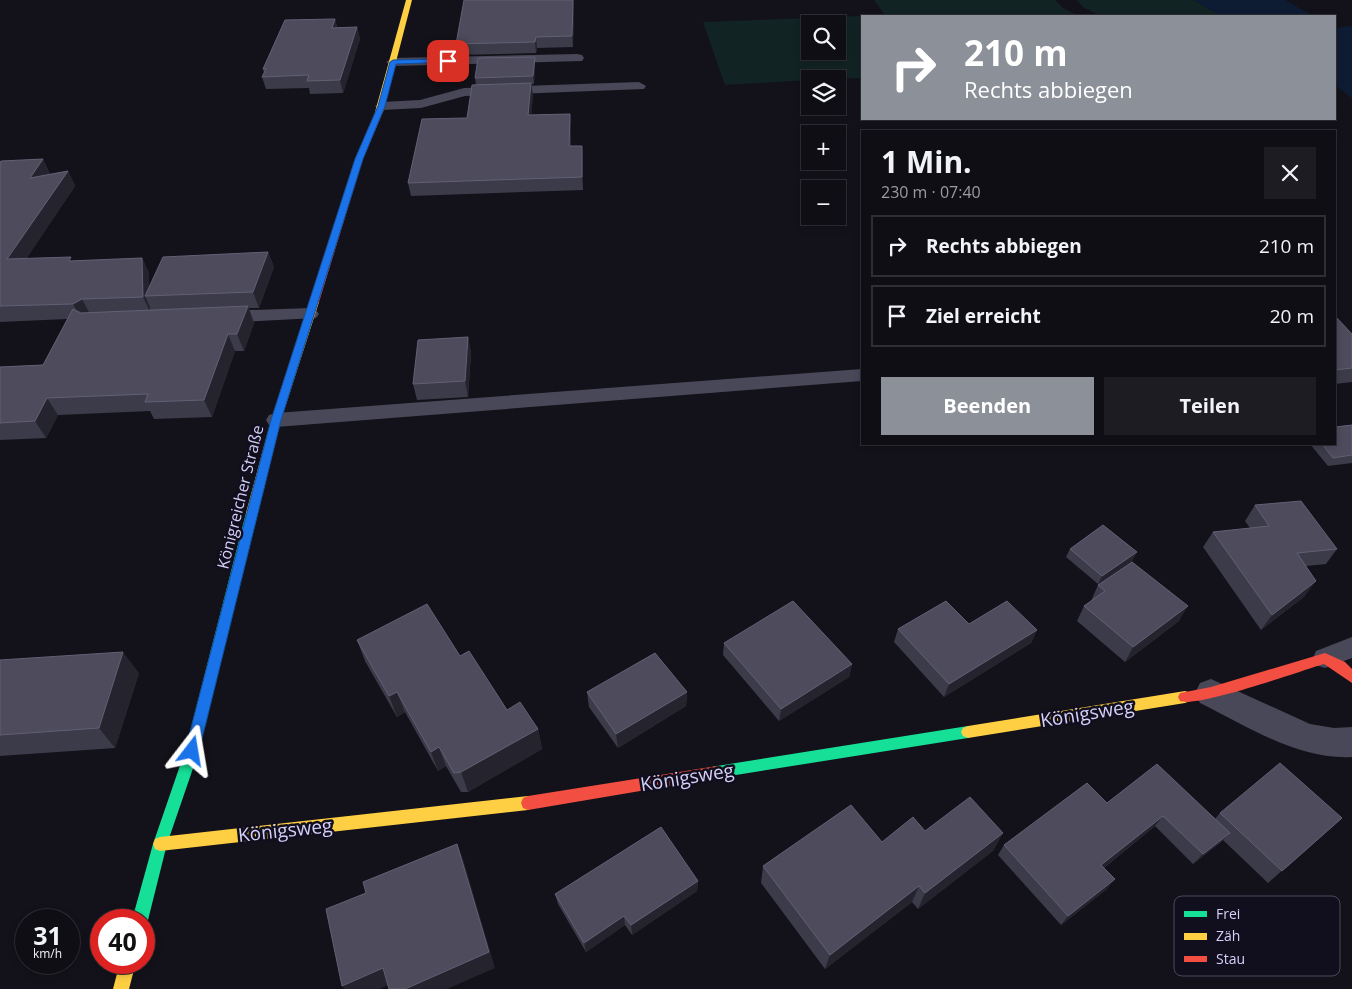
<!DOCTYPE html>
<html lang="de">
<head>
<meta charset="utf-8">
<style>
  body { margin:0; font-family:"Open Sans",sans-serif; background:#1c1c22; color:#f1f3f6; height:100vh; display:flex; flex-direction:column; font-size:19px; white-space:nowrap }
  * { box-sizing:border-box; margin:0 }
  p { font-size:16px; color:#9b9ca0 }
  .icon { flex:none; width:28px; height:28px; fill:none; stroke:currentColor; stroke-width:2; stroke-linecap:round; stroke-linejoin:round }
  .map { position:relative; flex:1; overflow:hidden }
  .panel { position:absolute; left:861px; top:130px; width:475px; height:315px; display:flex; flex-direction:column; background:#0e0e14; border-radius:0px; box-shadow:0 2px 8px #0003,0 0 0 1px #2e2e34 }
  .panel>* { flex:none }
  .guide { position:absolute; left:861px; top:15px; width:475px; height:105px; border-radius:0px; box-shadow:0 2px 8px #0003,0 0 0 1px #2e2e34; background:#8c9099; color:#fff; overflow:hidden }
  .controls { position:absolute; left:801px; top:15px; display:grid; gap:10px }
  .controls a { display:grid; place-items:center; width:45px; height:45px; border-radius:0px; background:#0e0e14; box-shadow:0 2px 8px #0003,0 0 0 1px #2e2e34; font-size:25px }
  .speed { position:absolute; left:15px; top:909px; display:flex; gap:10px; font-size:25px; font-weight:700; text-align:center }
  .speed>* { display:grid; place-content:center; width:65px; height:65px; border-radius:50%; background:#0e0e14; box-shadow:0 2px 8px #0003,0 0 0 1px #2e2e34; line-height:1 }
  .speed small { font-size:12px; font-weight:400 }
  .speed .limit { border:8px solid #d22; background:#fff; color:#111 }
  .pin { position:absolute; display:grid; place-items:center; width:42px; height:42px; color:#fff; margin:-21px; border-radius:10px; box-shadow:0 2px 8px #0006 }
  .me { position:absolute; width:55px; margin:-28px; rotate:14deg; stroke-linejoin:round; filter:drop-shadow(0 0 4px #0008) }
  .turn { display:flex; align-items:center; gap:18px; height:105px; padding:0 20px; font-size:22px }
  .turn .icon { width:65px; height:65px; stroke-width:2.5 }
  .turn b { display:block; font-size:35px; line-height:42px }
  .round { display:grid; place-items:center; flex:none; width:52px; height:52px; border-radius:0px; background:#1c1c22 }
  .overview { display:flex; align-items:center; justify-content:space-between; height:85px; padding:0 20px }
  h1 { font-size:30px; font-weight:700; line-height:38px }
  .action { display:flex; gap:10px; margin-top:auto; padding:10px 20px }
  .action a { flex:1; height:58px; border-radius:0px; background:#8c9099; color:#fff; font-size:20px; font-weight:700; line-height:58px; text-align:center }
  .action a+a { background:#1c1c22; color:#f1f3f6 }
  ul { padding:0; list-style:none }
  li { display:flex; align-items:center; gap:15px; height:62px; margin:0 10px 8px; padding:0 10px; border:2px solid #2e2e34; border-radius:0px }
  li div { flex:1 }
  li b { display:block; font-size:19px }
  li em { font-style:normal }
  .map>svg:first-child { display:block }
</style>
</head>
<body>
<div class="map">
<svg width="1352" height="989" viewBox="0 0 1352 989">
  <rect width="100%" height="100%" fill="#13121a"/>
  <path fill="#122324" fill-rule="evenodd" d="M874,0H1055L1063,8L1079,16H867L885,15Z
    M1077,0H1193L1222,16H1101L1083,7Z
    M862,16V78L810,79V80L725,85L703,22ZM810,24H838V51H810Z"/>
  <path fill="#0e1c33" d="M1193,0H1285L1314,16H1222Z
    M1352,26V98L1335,85V28Z"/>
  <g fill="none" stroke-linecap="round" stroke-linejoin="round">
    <path fill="#484859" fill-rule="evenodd" d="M577,54L582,55L584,58L582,61L393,66L386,62L393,58Z
      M639,82L646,86L644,89L465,96L421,108L382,110L375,106L382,102L420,100L464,88Z
      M310,308L316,310L319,314L316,318L223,323L217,321L214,317L217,313L223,311Z
      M862,369V381L276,427L269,425L266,420L269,415L276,413Z
      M1352,637V658L1325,668L1316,665L1313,658L1316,651Z"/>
    <path fill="#484859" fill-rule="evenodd" d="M1211,679L1310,724L1334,728L1352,727V757C1298,760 1247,726 1200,703L1195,693L1200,683Z"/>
    <path fill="#16e098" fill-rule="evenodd" d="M252,509L256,510L258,513L199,751L167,844L148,920L144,926V920H132L153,844L185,751L246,513L248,510Z
      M968,726L973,728L975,732L973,736L968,738L717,778L712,777L710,772L712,767L717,766Z"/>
    <path fill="#ffcf43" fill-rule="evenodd" d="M406,0H412L383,112L379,114L375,112Z
      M314,299L319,302L281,420L258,513L256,516H248L246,513L271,420L309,302Z
      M1185,691L1190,693L1192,697L1190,701L1185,703L968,738L963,736L961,732L963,728L968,726Z
      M528,796L533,798L535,803L533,808L528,810L160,851L155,849L153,844L155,839L160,837Z
      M120,962H136L129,989H113Z"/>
    <path fill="#f24e42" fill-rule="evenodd" d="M376,110L383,112L363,159L319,302L314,305L311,304L309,302L355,159Z
      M1325,653L1345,662L1352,669V683L1324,664C1300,671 1198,708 1180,701L1178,697L1180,693L1211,687Z
      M717,766L722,767L724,772L722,777L717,778L528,810L523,808L521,803L523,798L528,796Z"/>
  </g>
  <path fill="#3c3b49" d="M574,0L573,47L537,48L536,53L458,55L456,44Z
    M335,19L337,27H357L360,39L343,93L310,94L309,88L266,89L262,77L264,73L263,69Z
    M535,57V64L534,84H531L533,95L531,115L570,114L571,127V146L583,159V190L411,196L408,183L467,118L476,85L475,78Z
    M43,159L50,174L68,171L75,186L26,259L73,261L142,258L149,273V287L268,252L274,267L259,308H249L254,323L244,351H235L212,417L154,419L150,411L58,415L46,438L0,440V367L43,365L67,319L0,322V162Z
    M1335,316L1352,334V382L1335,384Z
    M468,337L471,353L468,397L417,400L413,384Z
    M1352,425V463L1328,466L1310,444H1335Z
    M1255,505L1337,549L1326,564L1306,566L1305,596L1261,630L1203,547L1213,532L1250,528L1245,521Z
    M1070,549L1133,560L1098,584L1066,557Z
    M1098,585L1179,621L1125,662L1077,621L1084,606L1091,601Z
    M969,624L1037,630L1031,643L944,697L894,642L898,629Z
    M357,640L460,656L507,710L538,729L542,749L468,792H461L446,766L438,771L405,712L397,717L365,661Z
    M724,643L852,664L849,677L779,721L723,655Z
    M0,660L139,673L115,748L0,756Z
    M587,692H687L686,706L618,748L589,707Z
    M1107,803L1215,819L1220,813L1342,818L1268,883L1223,840L1220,843L1193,864L1155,826L1104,868L1107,889L1061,925L998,855L1004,845Z
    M925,831L994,850L918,909L912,902L825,969L761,883L763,866L882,842Z
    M698,881L697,891L632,935L625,925L586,952L558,904L555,894Z"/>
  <path fill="#25242e" d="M573,0H574L573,47L572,36Z
    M335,19L338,31L332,28Z
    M357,27L360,39L343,93L340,80Z
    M536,37L537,48L536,53L535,42Z
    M535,57V64L534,84L533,76Z
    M531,83L533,95L530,128L528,115Z
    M570,114L571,127L570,159L569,146Z
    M582,146L583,159V190L582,177Z
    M43,159L50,174L38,192L30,178Z
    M68,171L75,186L16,274L7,259Z
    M268,252L274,267L259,308L253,292Z
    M142,258L149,273V296H145L150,307V312L143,297Z
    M82,299L90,314L81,319L73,304Z
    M248,306L254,323L244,351L237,334Z
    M228,334L235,351L212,417L204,400Z
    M468,337L471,353L468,397L465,381Z
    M47,398L58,415L46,438L35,421Z
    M1137,552L1133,560L1098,584L1102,576Z
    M1316,581L1305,596L1261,630L1272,615Z
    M1188,606L1179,621L1125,662L1133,647Z
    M1037,630L1031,643L944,697L949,684Z
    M123,652L139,673L115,748L99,728Z
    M852,664L849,677L779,721L781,709Z
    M397,692L405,712L397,717L389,696Z
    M687,692L686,706L618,748L616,734Z
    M538,729L542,749L468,792L461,772Z
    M439,747L446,766L438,771L431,752Z
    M1163,816L1155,826L1094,876L1101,865Z
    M1003,833L994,850L918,909L925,893Z
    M1230,833L1220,843L1193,864L1203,854Z
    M457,844L464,862L495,968L447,989H405Z
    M1115,879L1107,889L1061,925L1068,916Z
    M698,881L697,891L632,935L631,925Z
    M919,886L912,902L825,969L830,955Z
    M624,916L625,925L586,952L584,943Z
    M383,968L393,983L379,989H345L342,986Z"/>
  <path fill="#4d4b5c" stroke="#626075" d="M464,0H573L572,36L536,37L535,42L456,44Z
    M335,19L332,28L357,27L340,80L307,81L309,75L262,77L266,69H263L285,20Z
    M535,57L533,76L475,78L478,58Z
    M531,83L528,115L570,114L569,146H582V177L408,183L422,119L467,118L472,85Z
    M43,159L30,178L68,171L7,259L71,257L69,261L142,258L143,297L82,299L73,304L0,306V162L1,161Z
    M268,252L253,292L145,296L163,257Z
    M248,306L237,334H228L204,400L145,402L148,394L47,398L35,421L0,423V367L43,365L73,309L81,313Z
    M1335,316L1352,334V368L1335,370Z
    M468,337L465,381L413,384L418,340Z
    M1352,425V455L1333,458L1322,444H1335V427Z
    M1301,501L1337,549L1297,553L1316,581L1272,615L1213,532L1269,526L1255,505Z
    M1103,525L1137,552L1102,576L1070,549Z
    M1132,562L1188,606L1133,647L1084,606L1105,591L1098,585Z
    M793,601L852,664L781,709L724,643Z
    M946,601L969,624L1007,601L1037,630L949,684L898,629Z
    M427,604L460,656L469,651L507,710L520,702L538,729L461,772L454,773L439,747L431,752L397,692L389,696L357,640Z
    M123,652L99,728L0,735V660Z
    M655,653L687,692L616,734L587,692Z
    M1280,763L1342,818L1282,871L1220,813Z
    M1157,764L1230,833L1203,854L1163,816L1101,865L1115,879L1068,916L1004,845L1087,783L1107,803Z
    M970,797L1003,833L925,893L919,886L830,955L763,866L851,805L882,842L913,817L925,831Z
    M661,827L698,881L631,925L624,916L584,943L555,894Z
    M457,844L489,952L405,989H389L383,968L342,986L326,909L366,893L363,882Z"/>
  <path fill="#1a73e8" stroke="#114b97" d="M448,59H451V62L396,64L385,106L363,159L281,420L199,751L197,755L192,757L187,755L185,751L271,420L355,159L378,106L390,62L393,60Z"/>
  <g text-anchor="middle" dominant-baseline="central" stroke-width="5" stroke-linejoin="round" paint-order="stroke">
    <g font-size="16" fill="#d4d0f9" stroke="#110e1d">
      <text transform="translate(240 497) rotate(-76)">Königreicher Straße</text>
    </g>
    <g font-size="19" fill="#d4d0f9" stroke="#110e1d">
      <text transform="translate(1087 713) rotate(-9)">Königsweg</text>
      <text transform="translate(687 777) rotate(-9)">Königsweg</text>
      <text transform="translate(285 830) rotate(-6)">Königsweg</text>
    </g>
  </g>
  <rect x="1174" y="896" width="166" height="80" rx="8" fill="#110e1d" stroke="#4c485f" stroke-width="1"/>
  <rect x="1184" y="911" width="23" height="6" fill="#16e098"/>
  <rect x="1184" y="933" width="23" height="7" fill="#ffcf43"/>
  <rect x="1184" y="956" width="23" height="6" fill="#f24e42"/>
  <g font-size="14" fill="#d4d0f9">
    <text x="1216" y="919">Frei</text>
    <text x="1216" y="941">Zäh</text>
    <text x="1216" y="964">Stau</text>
  </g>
</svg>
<div class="controls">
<a><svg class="icon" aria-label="search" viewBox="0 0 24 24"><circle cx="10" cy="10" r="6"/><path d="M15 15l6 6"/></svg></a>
<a><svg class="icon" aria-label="layers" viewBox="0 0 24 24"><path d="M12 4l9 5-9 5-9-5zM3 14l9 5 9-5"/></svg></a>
<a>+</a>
<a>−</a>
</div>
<div class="speed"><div>31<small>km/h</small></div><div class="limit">40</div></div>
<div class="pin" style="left:448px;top:61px;background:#d93025"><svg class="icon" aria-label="arrive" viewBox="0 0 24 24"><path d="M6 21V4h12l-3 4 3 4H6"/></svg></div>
<svg class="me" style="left:192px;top:751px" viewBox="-20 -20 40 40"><path d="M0-17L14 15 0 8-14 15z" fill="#1a73e8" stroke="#fff" stroke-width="4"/></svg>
<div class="guide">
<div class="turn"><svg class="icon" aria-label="right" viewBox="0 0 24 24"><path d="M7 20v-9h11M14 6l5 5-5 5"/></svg><div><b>210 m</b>Rechts abbiegen</div></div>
</div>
<section class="panel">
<div class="overview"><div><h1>1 Min.</h1><p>230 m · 07:40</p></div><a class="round"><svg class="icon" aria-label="close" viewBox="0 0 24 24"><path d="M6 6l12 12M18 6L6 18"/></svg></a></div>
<ul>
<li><svg class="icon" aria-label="right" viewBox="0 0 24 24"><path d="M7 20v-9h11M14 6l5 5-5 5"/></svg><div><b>Rechts abbiegen</b></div><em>210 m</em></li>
<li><svg class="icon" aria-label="arrive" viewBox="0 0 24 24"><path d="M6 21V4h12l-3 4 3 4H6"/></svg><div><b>Ziel erreicht</b></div><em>20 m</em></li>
</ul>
<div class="action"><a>Beenden</a><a>Teilen</a></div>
</section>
</div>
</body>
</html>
